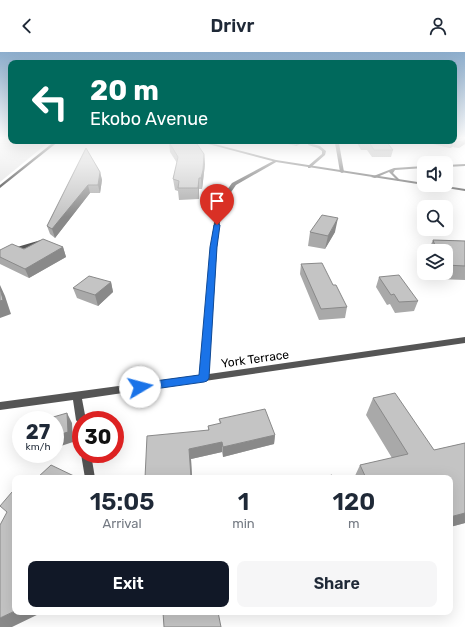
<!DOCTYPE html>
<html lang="en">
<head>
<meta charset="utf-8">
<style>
  body { margin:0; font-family:Rubik,sans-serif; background:#f6f6f7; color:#1f2937; height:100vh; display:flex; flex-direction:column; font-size:15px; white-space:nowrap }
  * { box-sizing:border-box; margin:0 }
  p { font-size:13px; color:#747a83 }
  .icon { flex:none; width:22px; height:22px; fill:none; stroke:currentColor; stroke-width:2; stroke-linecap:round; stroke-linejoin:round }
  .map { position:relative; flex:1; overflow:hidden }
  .sheet { position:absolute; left:12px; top:423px; width:441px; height:140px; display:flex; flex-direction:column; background:#fff; border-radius:8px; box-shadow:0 4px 16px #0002 }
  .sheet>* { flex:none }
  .top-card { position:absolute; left:8px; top:8px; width:449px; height:84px; border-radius:8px; box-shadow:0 4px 16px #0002; background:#00695c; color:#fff; overflow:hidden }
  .controls { position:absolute; left:417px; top:104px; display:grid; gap:8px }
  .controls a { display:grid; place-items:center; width:36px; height:36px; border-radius:8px; background:#fff; box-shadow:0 4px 16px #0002; font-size:20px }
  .speed { position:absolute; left:12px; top:359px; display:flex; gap:8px; font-size:20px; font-weight:700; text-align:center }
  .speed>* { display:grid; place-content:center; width:52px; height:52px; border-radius:50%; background:#fff; box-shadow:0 4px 16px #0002; line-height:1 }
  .speed small { font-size:10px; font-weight:400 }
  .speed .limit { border:6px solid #d22; background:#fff; color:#111 }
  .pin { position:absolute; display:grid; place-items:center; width:34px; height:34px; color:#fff; margin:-41px -17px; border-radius:50% 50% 50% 0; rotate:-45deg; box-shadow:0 0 4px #0007 }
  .pin .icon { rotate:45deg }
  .me { position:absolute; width:44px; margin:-22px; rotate:82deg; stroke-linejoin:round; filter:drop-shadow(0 0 3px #0008) }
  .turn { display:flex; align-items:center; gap:14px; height:84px; padding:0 16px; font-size:18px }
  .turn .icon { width:52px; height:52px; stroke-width:2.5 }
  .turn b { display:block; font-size:28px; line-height:34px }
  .eta { display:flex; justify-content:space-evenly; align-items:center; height:68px; text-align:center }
  .eta b { font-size:24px; font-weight:600; line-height:28px }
  .button { display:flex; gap:8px; margin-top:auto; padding:8px 16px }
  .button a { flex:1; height:46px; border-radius:8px; background:#111827; color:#fff; font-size:16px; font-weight:600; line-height:46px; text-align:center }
  .button a+a { background:#f6f6f7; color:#1f2937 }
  header { display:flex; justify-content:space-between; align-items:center; height:52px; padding:0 16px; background:#fff; font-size:18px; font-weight:600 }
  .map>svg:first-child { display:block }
</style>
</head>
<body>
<header><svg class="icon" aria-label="back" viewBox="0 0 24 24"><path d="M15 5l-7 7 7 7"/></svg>Drivr<svg class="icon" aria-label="person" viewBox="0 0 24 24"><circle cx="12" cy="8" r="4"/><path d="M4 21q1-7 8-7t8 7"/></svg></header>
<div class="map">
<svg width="465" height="575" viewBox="0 0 465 575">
  <rect width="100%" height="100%" fill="#fff"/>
  <path fill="#dcdcdc" d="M0,85H11V89H50L0,130Z"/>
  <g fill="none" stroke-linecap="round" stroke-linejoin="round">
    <path fill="#555" fill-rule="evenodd" d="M337,90L339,91L344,120L342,121L340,120L335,91Z
      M309,91L320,94L326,99L325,103L310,116H308V114L322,102V99L318,96L308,93Z
      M41,188L43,189V191L0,204V200Z"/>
    <path fill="#555" fill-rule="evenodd" d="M275,108L278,109L236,133L225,149L221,162L217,195L209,322L465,285V291L82,347L86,368H81V372L78,371L76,368L73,348L0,358V350L200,323L211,195L215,162L219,149L232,131Z
      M465,112V114L446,115V113Z
      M424,114V116L395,118L393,121L400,128L398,129L389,120L375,126L371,125L394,116Z
      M81,402H91L95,426H85Z"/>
    <path fill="#555" fill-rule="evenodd" d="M197,89H203L276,108L424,131V133H426H424L276,110Z
      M428,133H440L465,137V139Z"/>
    <path fill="#222" fill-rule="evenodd" d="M55,89H59L0,136V133Z"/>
  </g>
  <path fill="#a9a9a9" d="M454,85H465L459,96L452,95L450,96L420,89H454Z
    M178,89H195V90L204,102L205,112L203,129L202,137H199V147L179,148L178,139L175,138L173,127L177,111L170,100L169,90Z
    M276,89H306L296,94Z
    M308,89H321L317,91Z
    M356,89H386L393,98L391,105H372L367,98H361Z
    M100,120L102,128L100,141H90L55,186L50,182L47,174Z
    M310,180H335L325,197L308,194Z
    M433,188L465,189V228L437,227L434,221H446V199H428Z
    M63,195L66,205L29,226L0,212V198Z
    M301,212L333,233L347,255L345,266L319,268L300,222Z
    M379,225L418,249L414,259L395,261L390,252L387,253L376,235Z
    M111,230L113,240L98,254L77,246L73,236Z
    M373,346L434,398L465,391V471L450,475V426H354L360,413L392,406L366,363Z
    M219,367L275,383L274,392L223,405L222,400L191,407L192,426H145L208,378V374L220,372Z"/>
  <path fill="#898989" d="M454,88L452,95L450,96L452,90Z
    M465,88V92L459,96L462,90Z
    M297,89H306L296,94Z
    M204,102L205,112L203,129L202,137L201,126Z
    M100,120L102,128L100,141L98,133Z
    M199,126V147L198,136Z
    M88,133L90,141L55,186L52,177Z
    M338,166L335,180L325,197L328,184Z
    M63,195L66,205L29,226L25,217Z
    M111,230L113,240L98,254L95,243Z
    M0,233L5,244L11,262L0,266Z
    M67,361L72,371L73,390L55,396V384Z
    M275,383L274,392L223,405V395Z
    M222,390V400L191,407L192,426H191L189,397Z
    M465,461V471L450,475V465Z
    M15,559V560H43L12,575H0V566Z"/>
  <path fill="#c4c4c4" stroke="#898989" d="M454,85H465V88L462,90L454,89Z
    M178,89H195L204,102L203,118L201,126H199L198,136H178L179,129L173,127L178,105L169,90Z
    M362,89H386L393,98H374L369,90H363Z
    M86,96L100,120L98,133H88L52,177L47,174Z
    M322,163L338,166L328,184L310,180Z
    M43,187L63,195L25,217L0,205V198L12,192L24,197Z
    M433,188L465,189V214L446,213V199H437Z
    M322,211L333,233H336L347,255L321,257L301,212Z
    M399,223L418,249L399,250L394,242L391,243L379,225Z
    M89,224L111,230L95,243L73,236Z
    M0,236L3,248L0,249Z
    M395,341L434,398L465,391V461L450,465V426H366L360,413L408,402L373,346Z
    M265,357L275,383L223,395L222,390L189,397L191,425L178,426H145L147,384L209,378L208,374L221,371L219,367Z
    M67,361L68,380L55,384V368H43Z
    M51,413L76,425L75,426H37Z
    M332,423L333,426H322Z
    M12,440H15V559L0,566V473L7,460L0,454Z
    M163,560H218L221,575H164Z"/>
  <linearGradient id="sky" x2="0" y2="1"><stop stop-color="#8cadcc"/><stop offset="0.52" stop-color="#fff"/><stop offset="1" stop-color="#fff" stop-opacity="0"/></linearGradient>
  <rect width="465" height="165" fill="url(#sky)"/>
  <path fill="#1a73e8" stroke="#114b97" d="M217,171L220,173L217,195L209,326L207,329L204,330L140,339L137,338L135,335L137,333L140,331L199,323L210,195L214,173Z"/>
  <g text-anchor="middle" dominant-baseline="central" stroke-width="4" stroke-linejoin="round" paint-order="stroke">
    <g font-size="12" fill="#000" stroke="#fff">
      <text transform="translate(255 307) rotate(-8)">York Terrace</text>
    </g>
  </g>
</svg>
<div class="controls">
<a><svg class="icon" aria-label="sound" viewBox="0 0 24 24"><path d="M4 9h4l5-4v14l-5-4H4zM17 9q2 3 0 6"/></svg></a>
<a><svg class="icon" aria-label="search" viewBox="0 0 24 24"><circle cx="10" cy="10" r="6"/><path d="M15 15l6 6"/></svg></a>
<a><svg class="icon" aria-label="layers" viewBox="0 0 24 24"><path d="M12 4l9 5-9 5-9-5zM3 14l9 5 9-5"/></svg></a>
</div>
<div class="speed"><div>27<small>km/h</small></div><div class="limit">30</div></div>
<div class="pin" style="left:217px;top:173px;background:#d93025"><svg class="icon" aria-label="arrive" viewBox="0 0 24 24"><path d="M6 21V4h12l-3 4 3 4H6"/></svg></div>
<svg class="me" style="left:140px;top:335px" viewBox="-20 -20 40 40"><circle r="19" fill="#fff"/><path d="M0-13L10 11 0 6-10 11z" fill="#1a73e8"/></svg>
<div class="top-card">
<div class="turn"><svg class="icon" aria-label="left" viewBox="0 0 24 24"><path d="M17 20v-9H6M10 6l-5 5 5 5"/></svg><div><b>20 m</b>Ekobo Avenue</div></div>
</div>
<section class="sheet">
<div class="eta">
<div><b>15:05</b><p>Arrival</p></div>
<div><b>1</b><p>min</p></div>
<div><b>120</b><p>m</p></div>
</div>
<div class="button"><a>Exit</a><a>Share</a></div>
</section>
</div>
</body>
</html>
